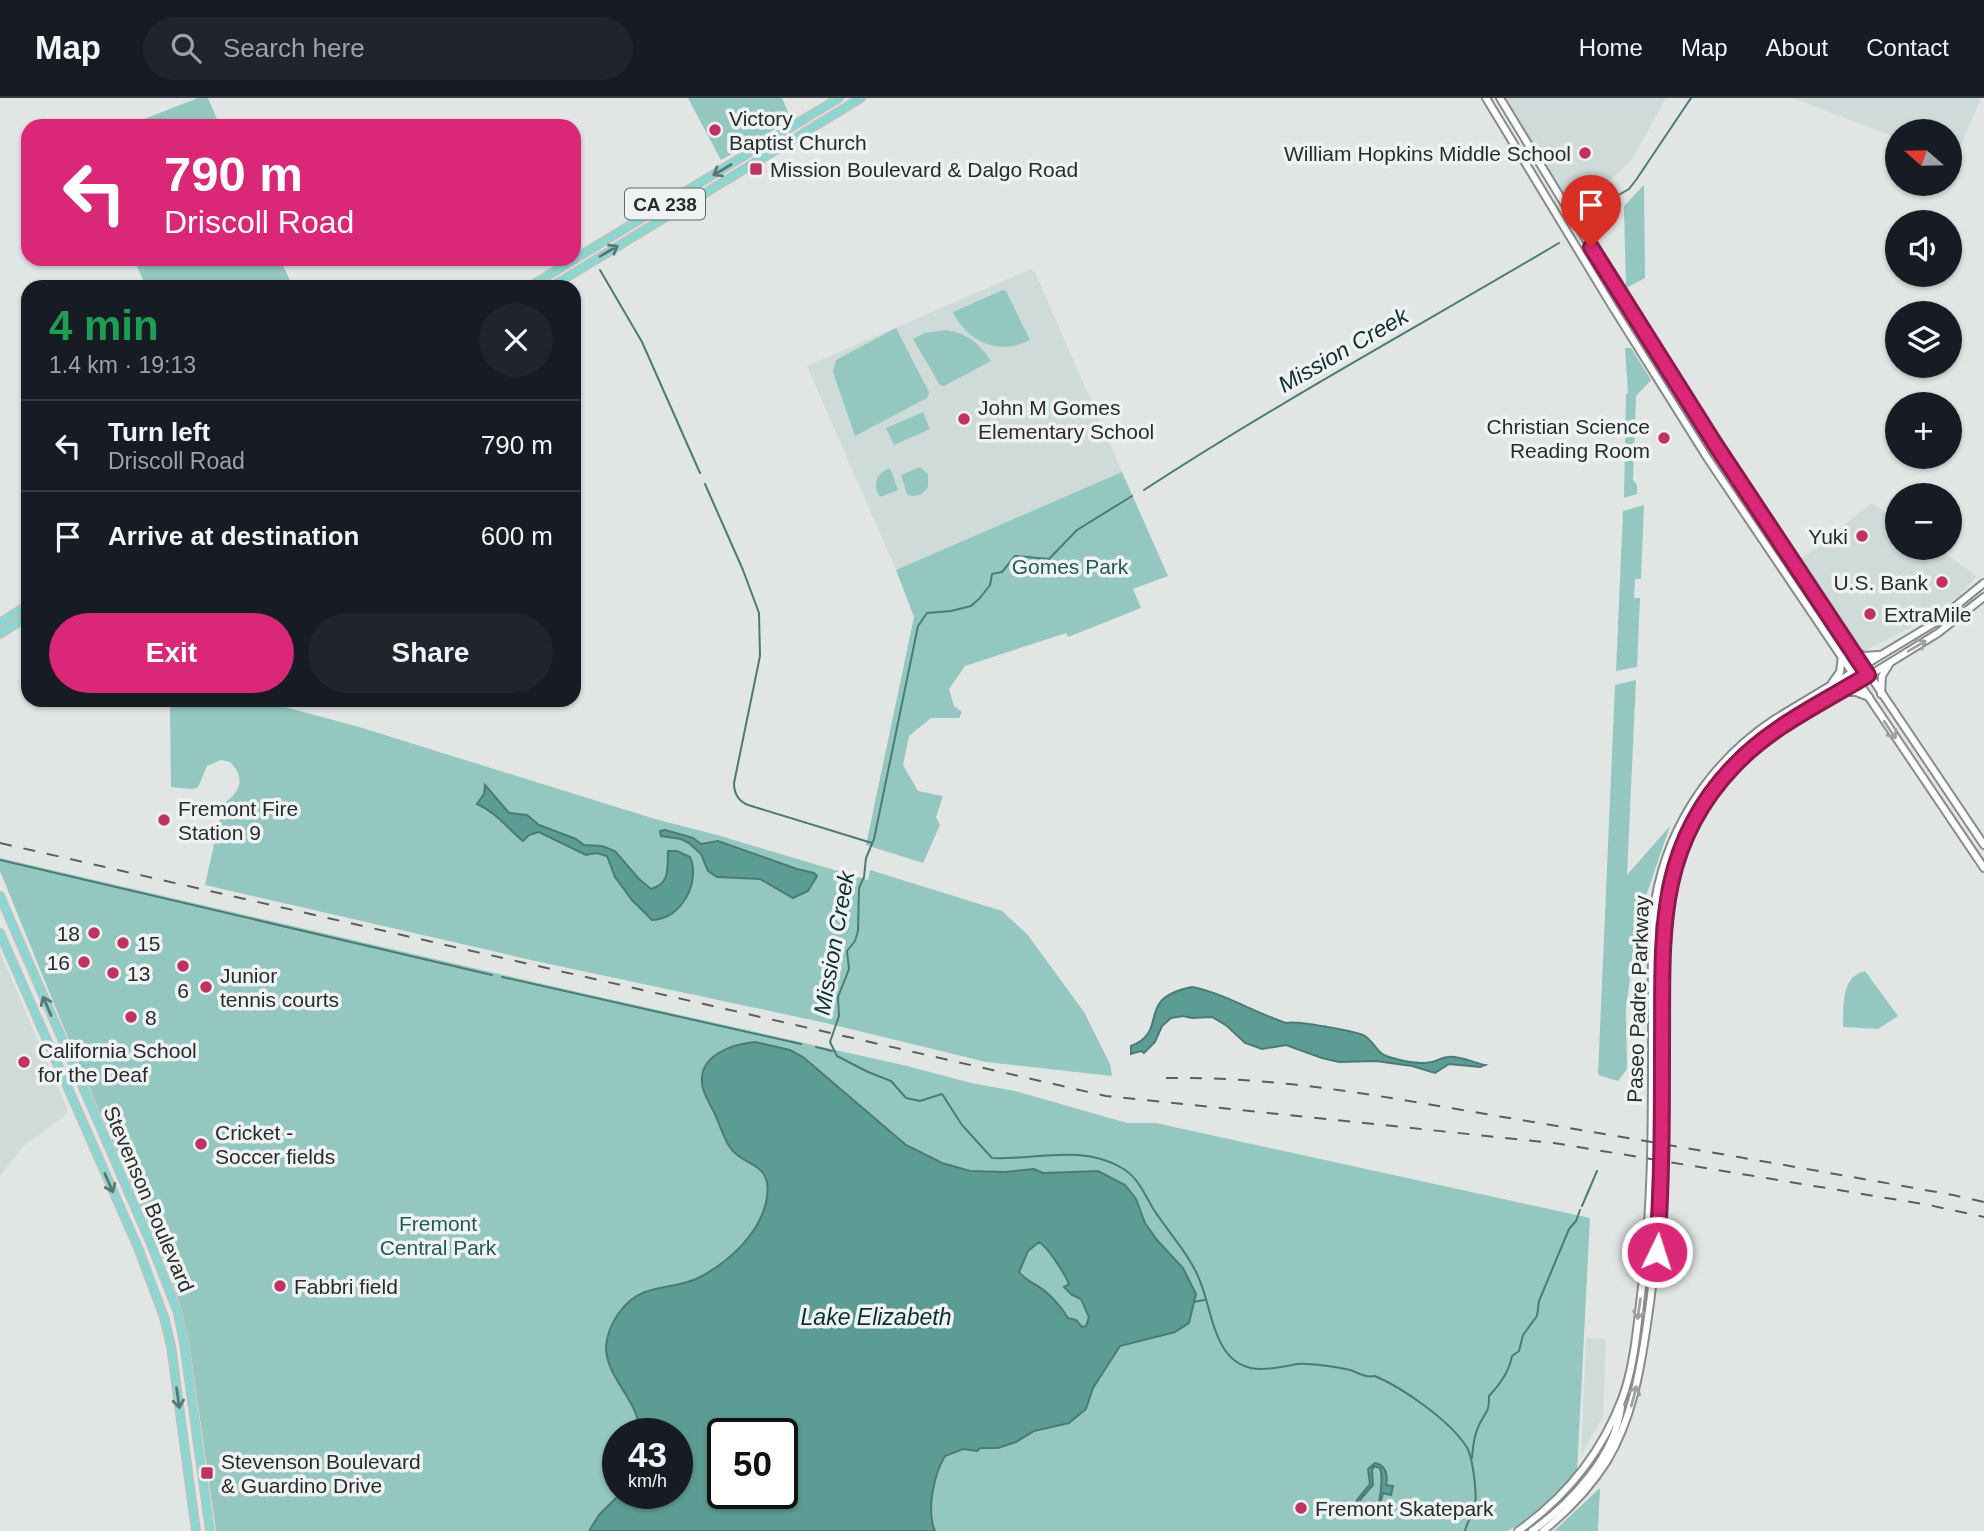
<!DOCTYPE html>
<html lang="en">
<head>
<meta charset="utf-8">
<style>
  body { margin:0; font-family:Arial,sans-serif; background:#20242c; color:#f1f3f6; height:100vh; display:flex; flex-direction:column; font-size:26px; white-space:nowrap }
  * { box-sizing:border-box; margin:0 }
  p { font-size:23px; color:#9ea1a6 }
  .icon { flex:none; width:38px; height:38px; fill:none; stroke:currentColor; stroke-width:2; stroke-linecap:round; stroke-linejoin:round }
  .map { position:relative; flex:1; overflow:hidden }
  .details { position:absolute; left:21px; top:182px; width:560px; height:427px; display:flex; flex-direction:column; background:#171b24; border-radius:21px; box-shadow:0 2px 5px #0004 }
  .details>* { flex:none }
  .banner { position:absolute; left:21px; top:21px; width:560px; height:147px; border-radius:21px; box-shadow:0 2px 5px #0004; background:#db2777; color:#fff; overflow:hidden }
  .needle { width:46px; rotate:290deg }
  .controls { position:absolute; left:1885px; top:21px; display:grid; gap:14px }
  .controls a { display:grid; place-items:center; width:77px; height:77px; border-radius:50%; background:#171b24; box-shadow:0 2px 5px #0004; font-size:35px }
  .speed { position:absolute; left:602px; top:1320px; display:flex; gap:14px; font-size:35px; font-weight:700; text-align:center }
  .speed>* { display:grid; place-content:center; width:91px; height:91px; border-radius:50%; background:#171b24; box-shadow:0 2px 5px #0004; line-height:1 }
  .speed small { font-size:18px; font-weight:400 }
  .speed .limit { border:4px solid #111; border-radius:10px; background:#fff; color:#111 }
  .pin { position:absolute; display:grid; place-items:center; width:60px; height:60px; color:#fff; margin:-72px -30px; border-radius:50% 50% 50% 0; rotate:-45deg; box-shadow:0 0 7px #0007 }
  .pin .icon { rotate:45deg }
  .me { position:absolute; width:77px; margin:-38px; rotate:4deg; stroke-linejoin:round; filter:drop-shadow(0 0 5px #0008) }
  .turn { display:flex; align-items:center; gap:24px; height:147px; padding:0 28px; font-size:32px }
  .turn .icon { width:91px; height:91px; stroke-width:2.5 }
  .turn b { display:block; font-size:49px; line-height:60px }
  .round { display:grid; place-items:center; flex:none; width:74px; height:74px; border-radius:37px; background:#20242c }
  .overview { display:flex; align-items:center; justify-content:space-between; height:119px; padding:0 28px }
  h1 { font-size:42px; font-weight:600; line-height:52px; color:#1e9e55 }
  .primary-button { display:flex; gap:14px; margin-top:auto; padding:14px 28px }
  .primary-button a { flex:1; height:80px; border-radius:42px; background:#db2777; color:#fff; font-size:28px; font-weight:600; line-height:80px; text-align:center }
  .primary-button a+a { background:#20242c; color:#f1f3f6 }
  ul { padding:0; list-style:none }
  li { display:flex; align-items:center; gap:21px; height:91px; padding:0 28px; border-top:2px solid #363941 }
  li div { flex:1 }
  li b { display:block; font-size:26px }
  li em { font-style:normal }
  header { display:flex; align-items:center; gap:42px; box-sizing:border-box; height:98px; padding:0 35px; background:#171b24; border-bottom:2px solid #363941 }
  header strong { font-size:33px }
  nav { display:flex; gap:38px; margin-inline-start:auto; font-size:24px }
  .search { width:490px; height:63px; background:#20242c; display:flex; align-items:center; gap:18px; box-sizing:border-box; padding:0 24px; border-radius:38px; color:#9ea1a6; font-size:26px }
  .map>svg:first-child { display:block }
</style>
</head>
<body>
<header>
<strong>Map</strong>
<div class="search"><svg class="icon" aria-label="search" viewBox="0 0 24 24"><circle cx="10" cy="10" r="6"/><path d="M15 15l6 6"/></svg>Search here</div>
<nav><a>Home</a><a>Map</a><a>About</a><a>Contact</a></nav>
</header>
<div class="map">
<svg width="1984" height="1433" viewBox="0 0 1984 1433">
  <rect width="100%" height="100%" fill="#e1e5e4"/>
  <path fill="#cedbd9" d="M1504,0H1666L1633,60L1578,117L1569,101L1560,99Z
    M1793,0H1981L1955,62L1950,60V33H1897V40Z
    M1031,171L1035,174L1122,374L896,472L807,268Z
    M1872,405L1897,422V450H1937L1977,478L1959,498L1912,529L1864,553L1861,551L1801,461Z
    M0,854L67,1010V1014L62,1020L23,1048L0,1078Z
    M1586,1240L1606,1241L1603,1318L1581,1358Z"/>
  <path fill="#93c7c0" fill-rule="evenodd" d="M198,0H208L220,28H126Z
    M688,0H782L790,19L782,27L721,62Z
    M1644,87L1645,180L1626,190L1624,108Z
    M134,161H280L293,189H146Z
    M1003,192L1006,193L1030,242C998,258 968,244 953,214Z
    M896,230L929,294L927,300L855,338L833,274L836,262Z
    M946,232C967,235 979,245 991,263L944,288L940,287L913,241L925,235Z
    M1625,250H1631L1651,282L1636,298L1633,382L1637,387V396L1624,400L1626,296L1628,295Z
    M923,314L930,331L894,347L886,330Z
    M920,369L928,376V389L922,396L913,398L907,396L901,377Z
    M890,370L898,392L880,399C872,387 876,375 890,370Z
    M1122,374L1168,478L1133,491L1141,510L1068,539L1066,535L965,568L949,591L954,608L962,614L959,620H931L909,638L903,667L918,693L943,698L936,719L940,727L923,765L866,747L914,519L896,472Z
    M1644,407L1641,481H1635L1634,500H1640L1637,569L1616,573L1623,413Z
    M1636,582L1627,777L1670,728L1647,795L1644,819H1638L1626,910L1627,971L1618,983L1598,977L1615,587Z
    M158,602H259L359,629L655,721L717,737L868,782L870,772L1002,813L1027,836L1084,914L1110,966L1112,978L986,964L826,925L540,864L205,787L223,706C241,694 246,680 230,664L221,662L207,668C195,695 203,692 171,689L170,608L158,606Z
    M0,760L560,890L907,968L971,985L1015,993L1127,1025H1156L1590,1120L1577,1375L1532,1418L1508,1433H216L189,1244L180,1206L164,1162L74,955L0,773ZM618,1335H677V1395H618ZM723,1335H782V1395H723Z
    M1865,873L1898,918L1878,931L1843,929C1844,909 1840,879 1865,873Z
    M1600,1390L1598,1433H1554Z"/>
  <path fill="#5b9d94" stroke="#4c7b74" stroke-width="2" fill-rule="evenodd" d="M485,687L509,715L527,717L539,727L576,741L584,747L602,748L615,753L639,781L651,791C671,785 667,770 668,753H677L690,759C701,784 681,822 652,822L632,802L615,779L607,758L596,755L586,757L539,734L529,737L523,743C508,731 496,714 477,706L484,696Z
    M665,732L693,740L701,746L718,743L797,771L814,775L817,778L808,793L793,800L760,781L717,779L708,773L701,756L689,745L681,741L661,738L660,733Z
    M1192,889C1226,896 1253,914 1286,925C1294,922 1356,933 1365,938C1375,945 1377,956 1389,959C1402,963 1419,967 1432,964C1437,963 1443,959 1448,959C1458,957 1474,965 1485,967L1480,969L1449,966L1435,975L1412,968L1376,963L1339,964L1322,960L1286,947L1262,951L1245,945L1227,928L1212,919L1192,920L1183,918L1171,920L1162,928L1155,944L1144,955L1141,953L1131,956V948C1171,932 1133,901 1192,889Z
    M755,944L790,952L803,959L906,1047L942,1065L970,1073L1005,1074L1034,1071L1043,1075L1098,1073L1125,1087L1136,1101L1145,1125L1157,1142L1183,1170L1196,1196L1189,1225L1175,1234L1120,1248L1093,1290L1086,1311L1069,1325L1034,1333L1016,1344L998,1350H980L977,1353L963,1351L945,1358C934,1376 926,1413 935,1433H589L599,1417L621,1395H677V1335H640C639,1302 605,1279 606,1248C608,1226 624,1202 645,1194C661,1188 680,1188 696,1181C727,1166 762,1135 767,1099C772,1062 743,1070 729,1048C723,1038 719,1025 714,1014C710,1006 702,994 702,985C699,957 733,946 755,944ZM1039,1144C1048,1149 1066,1178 1069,1186L1064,1189L1072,1197L1081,1201L1089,1219L1086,1228L1082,1229L1076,1222L1068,1220C1063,1212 1053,1200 1046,1194C1038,1187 1026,1183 1019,1174L1028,1153ZM782,1335V1395H723V1335Z
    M1375,1365C1386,1367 1388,1377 1386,1387L1393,1388L1391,1397L1383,1395L1378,1413L1367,1418L1358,1412L1357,1402L1370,1386L1368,1371ZM1374,1368L1380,1370C1383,1378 1381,1404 1376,1410C1373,1414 1370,1413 1366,1414L1361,1410L1360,1402L1373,1387L1372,1372Z"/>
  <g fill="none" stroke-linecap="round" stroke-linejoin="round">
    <path stroke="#4c7b74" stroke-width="2" d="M1585,124L1598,109L1629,91L1636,82L1691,0
      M600,172L642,244L700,375
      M705,386L743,472L759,515L760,558L734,685C734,696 738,703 748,707L872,745
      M1144,392C1279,304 1421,227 1559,145
      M1132,398L1077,432L1049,461L1015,458L1002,474L992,476L990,487L980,500L971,508L951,513L927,515L918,528L874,741L866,760L864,779L859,790L858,833L855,843L847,853L849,871L838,899L839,918L830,944L837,958L868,974L891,983L906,1000L920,1003L942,996L962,1027L992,1060C1034,1062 1082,1046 1122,1070C1139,1080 1144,1096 1154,1112C1169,1135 1190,1157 1200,1183C1213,1214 1214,1271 1261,1271C1273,1271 1286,1268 1297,1266C1310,1265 1337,1269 1350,1272C1359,1275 1365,1280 1375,1278C1403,1290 1449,1322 1466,1348C1473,1358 1477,1396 1475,1407C1473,1416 1467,1424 1465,1433
      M0,762L492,877
      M502,879L801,946
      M816,949L832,953
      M1582,1108L1597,1073
      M1194,1204L1204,1202
      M1472,1360C1473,1349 1474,1336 1480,1325C1487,1312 1489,1314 1489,1298C1500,1286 1509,1274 1512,1258L1519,1253L1523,1237L1537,1218L1539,1203L1569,1131L1576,1123L1580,1112"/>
    <g stroke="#888c8c" stroke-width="10">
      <path id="tertiary" d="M1486,0L1612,208L1708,361L1984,770
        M1500,0L1623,202L1719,353L1984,747"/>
    </g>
    <g stroke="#888c8c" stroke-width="10">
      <path id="secondary" d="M1852,552L1864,558L1878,557
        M1832,585L1840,574L1842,558
        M1842,594H1856L1869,599
        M1881,596L1882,578L1890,565
        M1660,795L1658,821L1663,832
        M1518,1433C1566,1399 1601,1356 1622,1301C1634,1269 1637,1231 1641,1197C1653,1106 1652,1016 1652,925C1652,890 1651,854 1653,818C1662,737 1707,666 1775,621L1936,524L1984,485
        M1532,1433C1571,1405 1615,1358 1621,1309
        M1543,1433C1568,1413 1590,1390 1607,1363C1632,1321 1640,1274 1647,1226C1668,1092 1656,958 1664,823C1671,752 1705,689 1761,644L1938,535L1984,499"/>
    </g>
    <g stroke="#bfc0bf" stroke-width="10">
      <path id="primary" d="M529,189L839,0
        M551,189L861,0
        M0,525L28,507
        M0,536L28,518
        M0,798L151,1146L178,1215L184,1245L210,1433
        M0,835L139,1152L164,1219L171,1248L196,1433"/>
    </g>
    <use href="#tertiary" stroke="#fff" stroke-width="6"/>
    <use href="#secondary" stroke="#fff" stroke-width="6"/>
    <use href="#primary" stroke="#8bd7cf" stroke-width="7"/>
    <path stroke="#5c5e5d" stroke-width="2" stroke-dasharray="12 12" stroke-linecap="butt" d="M0,745L1106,998L1554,1045L1929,1107L1984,1119
      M1166,980C1280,978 1391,1000 1503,1019C1653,1044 1803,1070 1953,1097L1984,1104"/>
  </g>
  <defs><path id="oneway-shaft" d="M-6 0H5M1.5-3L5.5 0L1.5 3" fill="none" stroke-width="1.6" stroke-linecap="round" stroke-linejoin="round" transform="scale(1.75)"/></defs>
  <g stroke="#567975">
    <use href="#oneway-shaft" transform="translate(722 72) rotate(149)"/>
    <use href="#oneway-shaft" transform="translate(609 153) rotate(-31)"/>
    <use href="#oneway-shaft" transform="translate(47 908) rotate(-113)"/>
    <use href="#oneway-shaft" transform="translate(109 1085) rotate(66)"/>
    <use href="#oneway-shaft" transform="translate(178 1300) rotate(82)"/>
  </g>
  <g stroke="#9fa0a0">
    <use href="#oneway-shaft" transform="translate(1917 548) rotate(-31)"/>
    <use href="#oneway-shaft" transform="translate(1890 632) rotate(56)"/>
    <use href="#oneway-shaft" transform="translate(1639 1211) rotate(98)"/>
    <use href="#oneway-shaft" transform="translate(1634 1298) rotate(-75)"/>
  </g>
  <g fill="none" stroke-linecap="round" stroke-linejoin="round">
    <g stroke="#8e194d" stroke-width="18">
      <path id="route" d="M1591,149L1715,346L1868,577C1822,605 1770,629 1733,669C1654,752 1663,842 1662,948C1662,1017 1662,1085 1657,1154"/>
    </g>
    <use href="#route" stroke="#db2777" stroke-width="12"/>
  </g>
  <g fill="#c03262" stroke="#eef2f2" stroke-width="2.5">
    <circle cx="715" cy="32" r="7"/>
    <circle cx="1585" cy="55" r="7"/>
    <rect x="749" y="64" width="14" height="14" rx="3.5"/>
    <circle cx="964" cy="321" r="7"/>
    <circle cx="1664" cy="340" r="7"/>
    <circle cx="1862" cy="438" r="7"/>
    <circle cx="1942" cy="484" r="7"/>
    <circle cx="1870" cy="516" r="7"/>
    <circle cx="164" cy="722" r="7"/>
    <circle cx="94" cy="835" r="7"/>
    <circle cx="123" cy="845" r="7"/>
    <circle cx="84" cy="864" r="7"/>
    <circle cx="183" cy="868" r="7"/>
    <circle cx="113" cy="875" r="7"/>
    <circle cx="206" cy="889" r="7"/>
    <circle cx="131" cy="919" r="7"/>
    <circle cx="24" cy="964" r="7"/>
    <circle cx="201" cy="1046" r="7"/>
    <circle cx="280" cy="1188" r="7"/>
    <rect x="200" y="1368" width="14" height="14" rx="3.5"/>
    <circle cx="1301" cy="1410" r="7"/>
  </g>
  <g text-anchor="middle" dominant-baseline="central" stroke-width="7" stroke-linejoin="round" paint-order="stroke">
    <rect fill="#eef2f2" stroke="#656767" stroke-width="2" x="625" y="90.5" width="80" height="31" rx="5"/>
    <g font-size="19" font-weight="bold" fill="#2a2c2b">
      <text x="665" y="106">CA 238</text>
    </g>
    <g font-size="21" fill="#2a2c2b" stroke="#eef2f2" text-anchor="start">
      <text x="729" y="20">Victory<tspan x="729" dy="24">Baptist Church</tspan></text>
      <text x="1571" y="55" text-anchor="end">William Hopkins Middle School</text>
      <text x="770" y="71">Mission Boulevard &amp; Dalgo Road</text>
      <text x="978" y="309">John M Gomes<tspan x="978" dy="24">Elementary School</tspan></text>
      <text x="1650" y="328" text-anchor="end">Christian Science<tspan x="1650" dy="24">Reading Room</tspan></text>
      <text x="1848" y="438" text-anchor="end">Yuki</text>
      <text x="1928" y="484" text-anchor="end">U.S. Bank</text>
      <text x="1884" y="516">ExtraMile</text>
      <text x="178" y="710">Fremont Fire<tspan x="178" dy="24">Station 9</tspan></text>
      <text x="80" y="835" text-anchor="end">18</text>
      <text x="137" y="845">15</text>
      <text x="70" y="864" text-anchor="end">16</text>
      <text x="127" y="875">13</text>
      <text x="220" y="877">Junior<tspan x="220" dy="24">tennis courts</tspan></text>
      <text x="183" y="892" text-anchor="middle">6</text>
      <text x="145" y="919">8</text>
      <text x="38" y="952">California School<tspan x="38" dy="24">for the Deaf</tspan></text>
      <text x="215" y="1034">Cricket -<tspan x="215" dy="24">Soccer fields</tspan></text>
      <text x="294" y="1188">Fabbri field</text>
      <text x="221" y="1363">Stevenson Boulevard<tspan x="221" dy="24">&amp; Guardino Drive</tspan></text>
      <text x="1315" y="1410">Fremont Skatepark</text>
    </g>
    <g font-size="21" fill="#235b55" stroke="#eef2f2">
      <text x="1070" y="468">Gomes Park</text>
      <text x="438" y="1125">Fremont<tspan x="438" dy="24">Central Park</tspan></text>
    </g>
    <g font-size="21" fill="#2a2c2b" stroke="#eef2f2">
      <text transform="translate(1638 901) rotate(-88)">Paseo Padre Parkway</text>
      <text transform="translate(149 1101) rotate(67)">Stevenson Boulevard</text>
    </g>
    <g font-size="23" font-style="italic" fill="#0e302c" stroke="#eef2f2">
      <text transform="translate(1343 252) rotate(-30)">Mission Creek</text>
      <text transform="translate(834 845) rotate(-80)">Mission Creek</text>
      <text x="876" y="1219">Lake Elizabeth</text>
    </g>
  </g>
</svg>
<div class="controls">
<a><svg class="needle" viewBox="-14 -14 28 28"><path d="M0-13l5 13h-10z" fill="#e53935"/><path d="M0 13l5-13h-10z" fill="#9ea1a6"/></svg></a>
<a><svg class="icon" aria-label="sound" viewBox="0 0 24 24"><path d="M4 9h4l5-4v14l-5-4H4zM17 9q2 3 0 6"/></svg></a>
<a><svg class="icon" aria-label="layers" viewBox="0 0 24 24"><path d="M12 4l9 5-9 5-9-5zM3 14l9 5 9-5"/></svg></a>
<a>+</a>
<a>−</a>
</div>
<div class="speed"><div>43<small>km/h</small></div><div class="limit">50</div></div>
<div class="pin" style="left:1591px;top:149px;background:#d93025"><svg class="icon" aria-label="arrive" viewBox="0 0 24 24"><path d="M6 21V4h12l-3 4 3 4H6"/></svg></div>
<svg class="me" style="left:1657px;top:1154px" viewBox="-20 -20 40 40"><circle r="17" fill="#db2777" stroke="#fff" stroke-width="3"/><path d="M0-11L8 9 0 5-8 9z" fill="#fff"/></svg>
<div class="banner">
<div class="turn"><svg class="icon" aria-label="left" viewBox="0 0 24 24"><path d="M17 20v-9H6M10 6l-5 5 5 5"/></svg><div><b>790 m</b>Driscoll Road</div></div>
</div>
<section class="details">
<div class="overview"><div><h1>4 min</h1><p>1.4 km · 19:13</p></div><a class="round"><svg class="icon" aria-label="close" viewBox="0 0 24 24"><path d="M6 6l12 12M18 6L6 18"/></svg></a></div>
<ul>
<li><svg class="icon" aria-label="left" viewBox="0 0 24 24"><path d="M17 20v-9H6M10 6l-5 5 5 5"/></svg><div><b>Turn left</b><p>Driscoll Road</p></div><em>790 m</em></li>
<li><svg class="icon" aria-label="arrive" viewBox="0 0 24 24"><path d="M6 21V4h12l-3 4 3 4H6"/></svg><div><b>Arrive at destination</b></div><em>600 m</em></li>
</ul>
<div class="primary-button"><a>Exit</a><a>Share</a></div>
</section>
</div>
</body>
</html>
